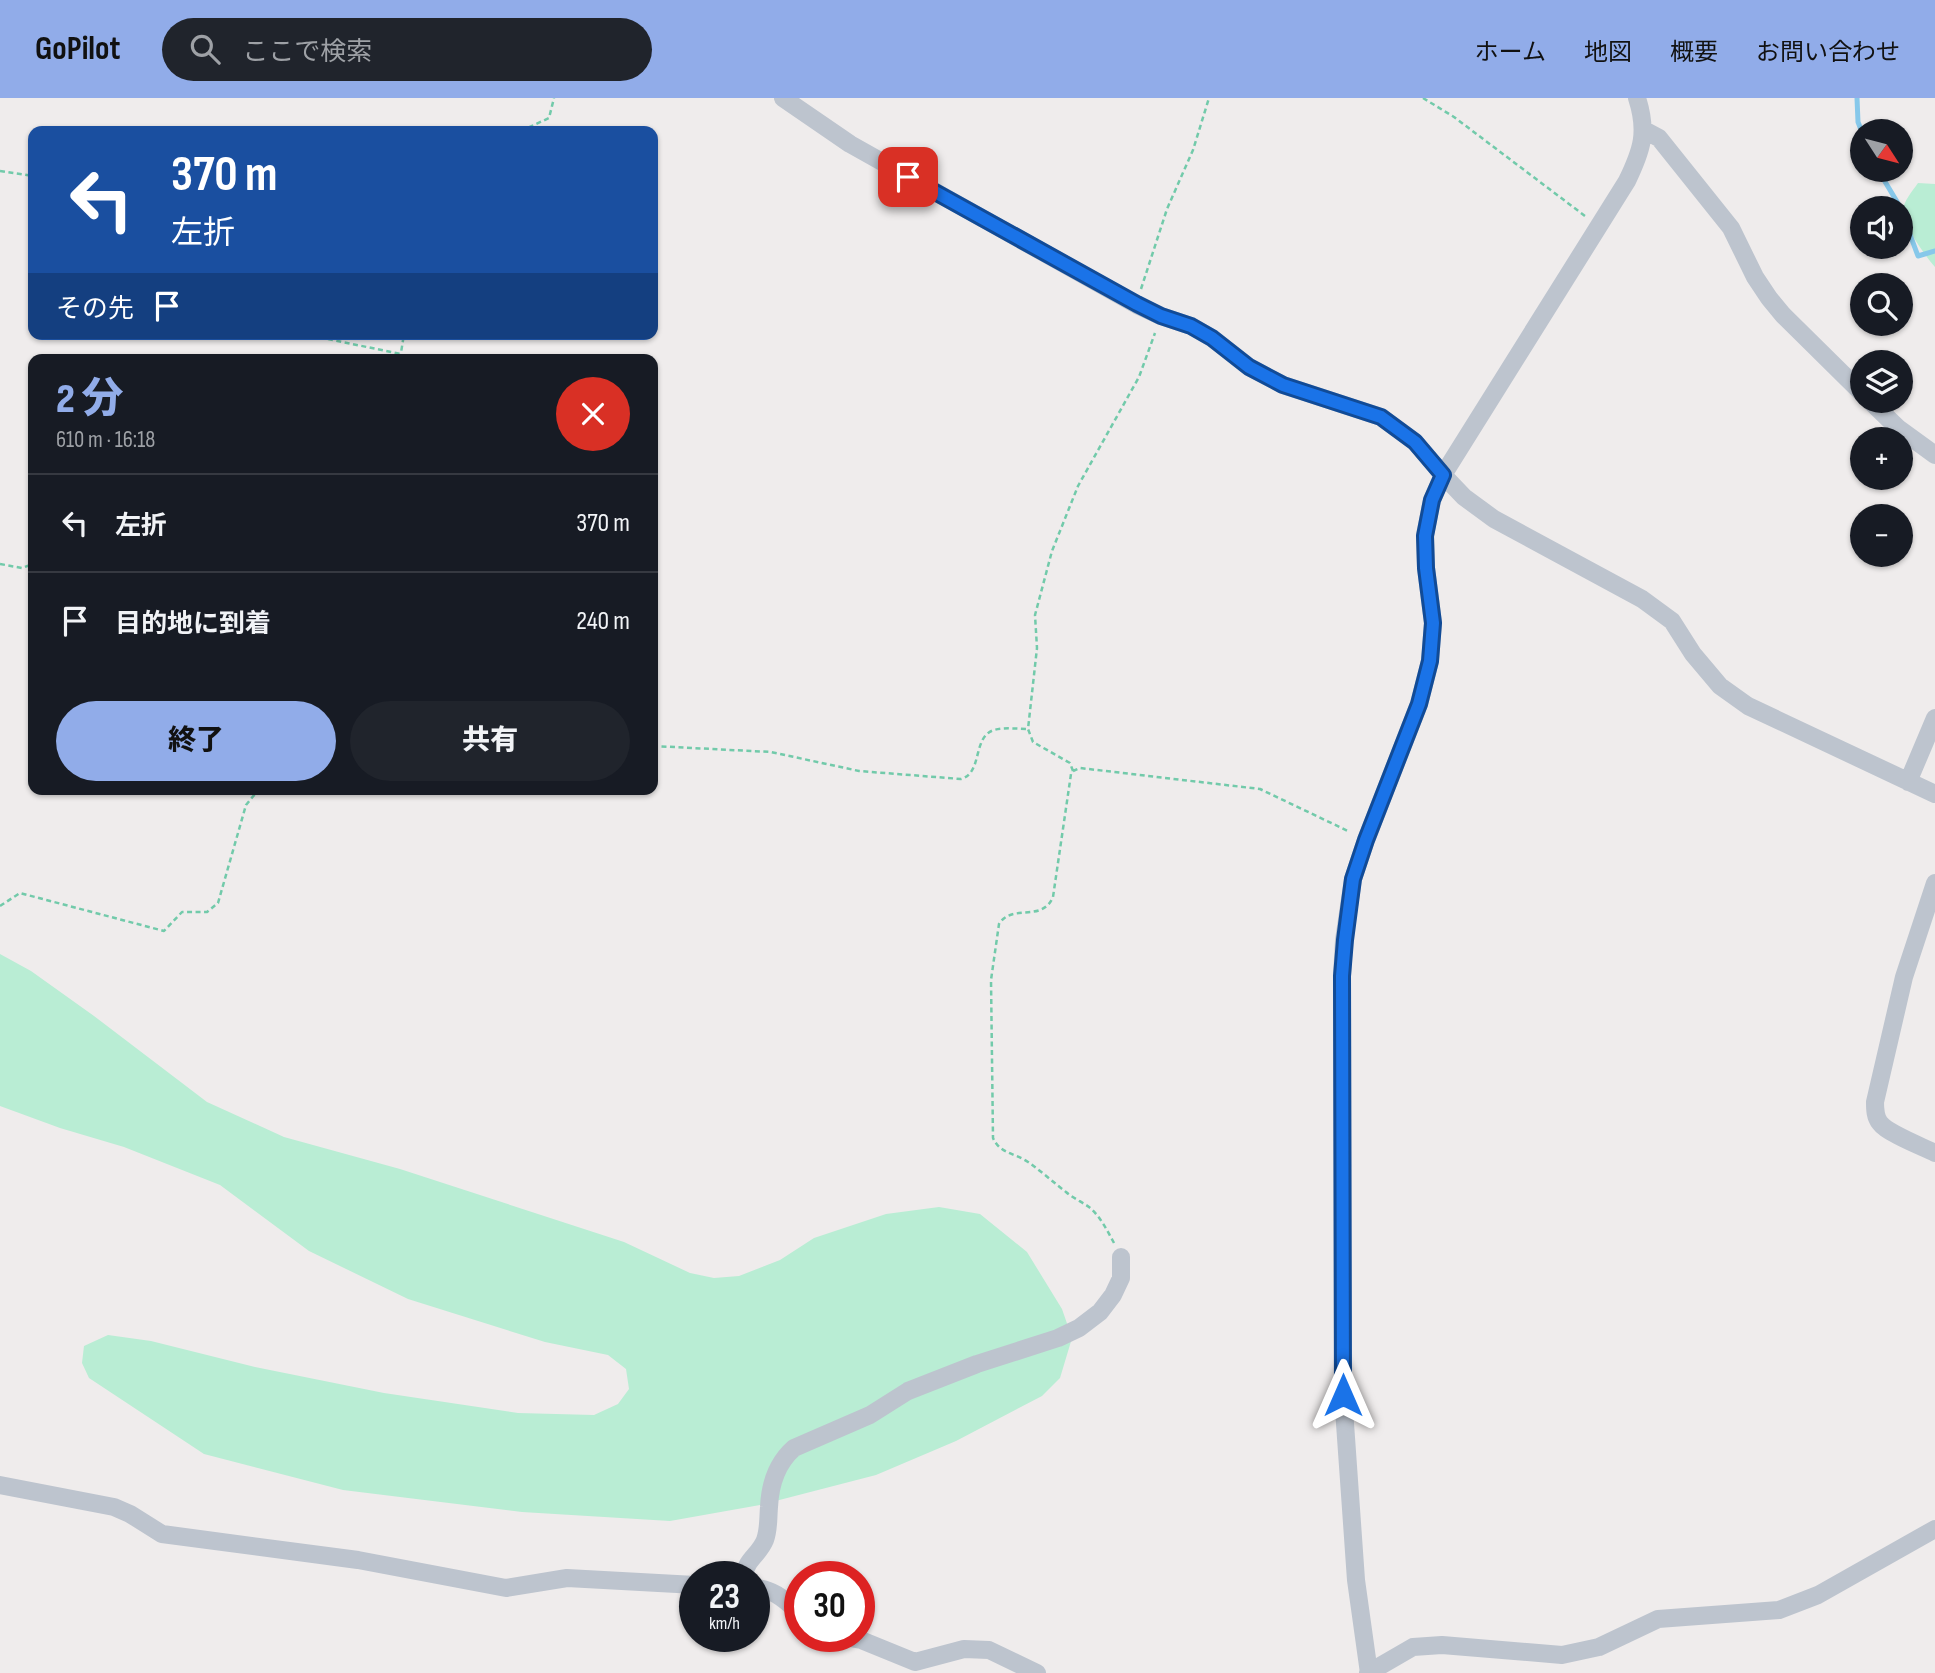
<!DOCTYPE html>
<html lang="ja">
<head>
<meta charset="utf-8">
<style>
  body { margin:0; font-family:"Sofia Sans Condensed","Noto Sans JP",sans-serif; background:#20242c; color:#f1f3f6; height:100vh; display:flex; flex-direction:column; font-size:26px; white-space:nowrap }
  * { box-sizing:border-box; margin:0 }
  p { font-size:23px; color:#9ea1a6 }
  .icon { flex:none; width:38px; height:38px; fill:none; stroke:currentColor; stroke-width:2; stroke-linecap:round; stroke-linejoin:round }
  .map { position:relative; flex:1; overflow:hidden }
  .details { position:absolute; left:28px; top:256px; width:630px; height:441px; display:flex; flex-direction:column; background:#171b24; border-radius:14px; box-shadow:0 2px 5px #0004 }
  .details>* { flex:none }
  .hud { position:absolute; left:28px; top:28px; width:630px; height:214px; border-radius:14px; box-shadow:0 2px 5px #0004; background:#1a4fa0; color:#fff; overflow:hidden }
  .needle { width:46px; rotate:126deg }
  .fabs { position:absolute; left:1850px; top:21px; display:grid; gap:14px }
  .fabs a { display:grid; place-items:center; width:63px; height:63px; border-radius:50%; background:#171b24; box-shadow:0 2px 5px #0004; font-size:35px }
  .speed { position:absolute; left:679px; top:1463px; display:flex; gap:14px; font-size:35px; font-weight:700; text-align:center }
  .speed>* { display:grid; place-content:center; width:91px; height:91px; border-radius:50%; background:#171b24; box-shadow:0 2px 5px #0004; line-height:1 }
  .speed small { font-size:18px; font-weight:400 }
  .speed .limit { border:10px solid #d22; background:#fff; color:#111 }
  .pin { position:absolute; display:grid; place-items:center; width:60px; height:60px; color:#fff; margin:-30px; border-radius:14px; box-shadow:0 4px 10px #0006 }
  .me { position:absolute; width:77px; margin:-38px; rotate:0deg; stroke-linejoin:round; filter:drop-shadow(0 0 5px #0008) }
  .turn { display:flex; align-items:center; gap:24px; height:147px; padding:0 28px; font-size:32px }
  .turn .icon { width:91px; height:91px; stroke-width:2.5 }
  .turn b { display:block; font-size:49px; line-height:60px }
  .then { display:flex; align-items:center; height:66px; padding:0 28px; background:#0003; gap:14px; font-size:26px }
  .round { display:grid; place-items:center; flex:none; width:74px; height:74px; border-radius:37px; background:#20242c }
  .overview { display:flex; align-items:center; justify-content:space-between; height:119px; padding:0 28px }
  h1 { font-size:42px; font-weight:800; line-height:52px; color:#91ace9 }
  .button { display:flex; gap:14px; margin-top:auto; padding:14px 28px }
  .button a { flex:1; height:80px; border-radius:42px; background:#91ace9; color:#111; font-size:28px; font-weight:800; line-height:80px; text-align:center }
  .button a+a { background:#20242c; color:#f1f3f6 }
  ul { padding:0; list-style:none }
  li { display:flex; align-items:center; gap:21px; height:98px; padding:0 28px; border-top:2px solid #363941 }
  li div { flex:1 }
  li b { display:block; font-size:26px }
  li em { font-style:normal }
  header { display:flex; align-items:center; gap:42px; box-sizing:border-box; height:98px; padding:0 35px; background:#91ace9; color:#111 }
  header strong { font-size:33px }
  nav { display:flex; gap:38px; margin-inline-start:auto; font-size:24px }
  .search { width:490px; height:63px; background:#20242c; display:flex; align-items:center; gap:18px; box-sizing:border-box; padding:0 24px; border-radius:38px; color:#9ea1a6; font-size:26px }
  .map>svg:first-child { display:block }
</style>
</head>
<body>
<header>
<strong>GoPilot</strong>
<div class="search"><svg class="icon" aria-label="search" viewBox="0 0 24 24"><circle cx="10" cy="10" r="6"/><path d="M15 15l6 6"/></svg>ここで検索</div>
<nav><a>ホーム</a><a>地図</a><a>概要</a><a>お問い合わせ</a></nav>
</header>
<div class="map">
<svg width="1935" height="1575" viewBox="0 0 1935 1575">
  <rect width="100%" height="100%" fill="#efecec"/>
  <path fill="#b9edd4" d="M1918,85L1935,86V169C1926,159 1905,129 1903,116C1902,104 1912,94 1918,85Z
    M0,856L31,873L94,918L207,1004L284,1039L400,1071L624,1144L690,1175L714,1180L739,1178L780,1162L814,1140L886,1116L939,1109L980,1116L1027,1154L1062,1211L1072,1240L1060,1280L1042,1298L956,1343L876,1377L760,1407L670,1423L522,1414L343,1392L204,1356L89,1280L82,1265L84,1248L108,1237L151,1243L255,1269L384,1295L518,1315L594,1317L618,1306L629,1291L626,1271L608,1257L545,1244L408,1201L309,1153L220,1087L124,1049L60,1030L0,1008Z"/>
  <g fill="none" stroke-linecap="round" stroke-linejoin="round">
    <path stroke="#87c8ea" stroke-width="5" d="M1857,0L1858,24L1862,34
      M1878,72L1899,107L1918,158L1935,153"/>
    <path stroke="#72caaa" stroke-width="2.5" stroke-dasharray="5 3.5" stroke-linecap="butt" d="M1423,0L1454,19L1585,118
      M521,33L549,20L554,0
      M0,73L33,78
      M1141,191L1167,111L1193,52L1209,0
      M303,236L401,256
      M400,261L404,236
      M0,466L22,470L33,466
      M653,648L771,654L859,673L961,681C983,675 972,639 994,632C1004,629 1018,631 1028,631
      M1073,673L1070,665L1033,644L1028,631L1037,550L1035,517L1052,453L1078,388L1139,279L1155,235
      M0,808L20,795L164,833L182,814H207L218,805L246,707L259,691
      M1114,1145C1107,1132 1100,1118 1089,1109C1082,1104 1073,1100 1066,1094C1053,1084 1041,1073 1028,1064C1015,1055 1000,1056 993,1040L991,882L999,826C1012,805 1042,825 1053,799L1071,676L1073,673L1080,670L1260,691L1350,734"/>
    <path stroke="#bdc4ce" stroke-width="18" d="M783,0L850,46L1137,207L1161,218L1191,228L1212,240L1249,269L1283,287L1381,319L1415,344L1443,377L1464,399L1494,421L1642,501L1672,523L1693,556L1720,588L1748,608L1935,696
      M1644,32L1659,40L1731,130L1755,179L1769,200L1783,217L1862,295
      M1870,303L1898,330L1935,357
      M1908,684L1935,620
      M1935,785L1904,879L1875,1004C1875,1011 1875,1019 1880,1025C1887,1035 1923,1049 1935,1055
      M0,1387L114,1409L130,1416L162,1436L358,1462L506,1490L567,1480L695,1487
      M743,1479C747,1460 759,1457 765,1442C769,1431 768,1420 769,1409C770,1387 777,1365 794,1350L870,1317L908,1293L977,1266L1058,1240L1079,1230L1100,1214L1113,1197L1121,1180V1159
      M754,1490C773,1490 786,1503 800,1515
      M839,1538L861,1542L915,1564L964,1551L989,1552L1037,1575
      M1368,1575L1413,1549L1442,1547L1562,1557L1599,1549L1658,1521L1779,1512L1818,1497L1935,1431
      M1369,1575L1356,1482L1343,1297L1342,878L1344,842L1353,781L1366,742L1419,606L1430,563L1433,525L1426,470L1425,437L1432,402L1443,377L1627,83C1642,52 1648,34 1637,0"/>
  </g>
  <g fill="none" stroke-linecap="round" stroke-linejoin="round">
    <g stroke="#114b97" stroke-width="18">
      <path id="route" d="M908,79L1137,206L1161,218L1191,228L1212,240L1249,269L1283,287L1381,319L1415,344L1443,377L1432,402L1425,438L1426,470L1433,525L1430,563L1419,606L1366,742L1353,781L1345,842L1342,878L1343,1297"/>
    </g>
    <use href="#route" stroke="#1a73e8" stroke-width="12"/>
  </g>
</svg>
<div class="fabs">
<a><svg class="needle" viewBox="-14 -14 28 28"><path d="M0-13l5 13h-10z" fill="#e53935"/><path d="M0 13l5-13h-10z" fill="#9ea1a6"/></svg></a>
<a><svg class="icon" aria-label="sound" viewBox="0 0 24 24"><path d="M4 9h4l5-4v14l-5-4H4zM17 9q2 3 0 6"/></svg></a>
<a><svg class="icon" aria-label="search" viewBox="0 0 24 24"><circle cx="10" cy="10" r="6"/><path d="M15 15l6 6"/></svg></a>
<a><svg class="icon" aria-label="layers" viewBox="0 0 24 24"><path d="M12 4l9 5-9 5-9-5zM3 14l9 5 9-5"/></svg></a>
<a>+</a>
<a>−</a>
</div>
<div class="speed"><div>23<small>km/h</small></div><div class="limit">30</div></div>
<div class="pin" style="left:908px;top:79px;background:#d93025"><svg class="icon" aria-label="arrive" viewBox="0 0 24 24"><path d="M6 21V4h12l-3 4 3 4H6"/></svg></div>
<svg class="me" style="left:1343px;top:1297px" viewBox="-20 -20 40 40"><path d="M0-17L14 15 0 8-14 15z" fill="#1a73e8" stroke="#fff" stroke-width="4"/></svg>
<div class="hud">
<div class="turn"><svg class="icon" aria-label="left" viewBox="0 0 24 24"><path d="M17 20v-9H6M10 6l-5 5 5 5"/></svg><div><b>370 m</b>左折</div></div>
<div class="then">その先<svg class="icon" aria-label="arrive" viewBox="0 0 24 24"><path d="M6 21V4h12l-3 4 3 4H6"/></svg></div>
</div>
<section class="details">
<div class="overview"><div><h1>2 分</h1><p>610 m · 16:18</p></div><a class="round" style="background:#d93025;color:#fff"><svg class="icon" aria-label="close" viewBox="0 0 24 24"><path d="M6 6l12 12M18 6L6 18"/></svg></a></div>
<ul>
<li><svg class="icon" aria-label="left" viewBox="0 0 24 24"><path d="M17 20v-9H6M10 6l-5 5 5 5"/></svg><div><b>左折</b></div><em>370 m</em></li>
<li><svg class="icon" aria-label="arrive" viewBox="0 0 24 24"><path d="M6 21V4h12l-3 4 3 4H6"/></svg><div><b>目的地に到着</b></div><em>240 m</em></li>
</ul>
<div class="button"><a>終了</a><a>共有</a></div>
</section>
</div>
</body>
</html>
